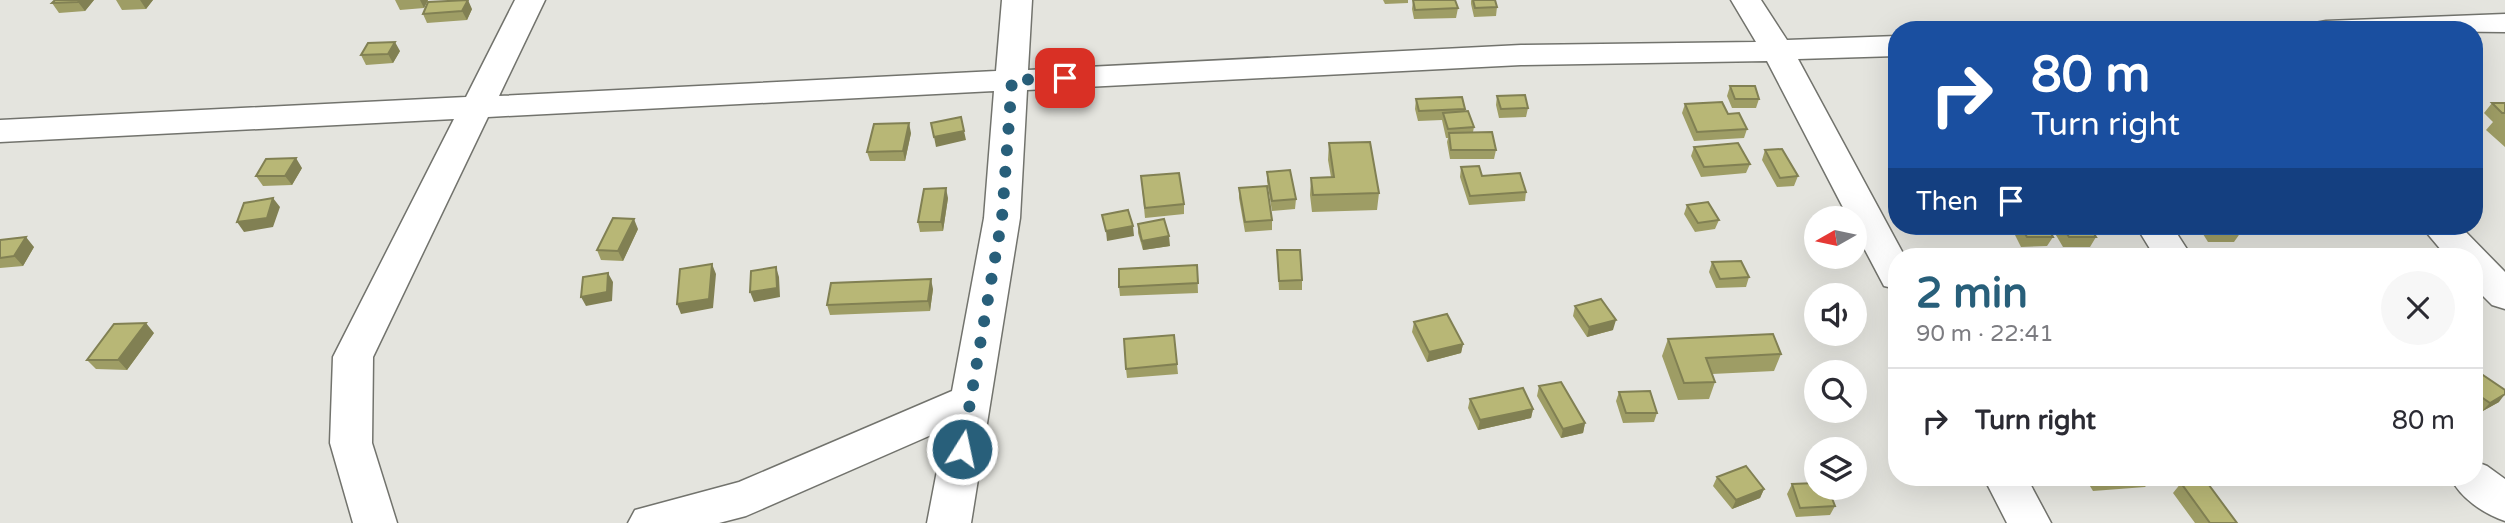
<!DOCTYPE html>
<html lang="en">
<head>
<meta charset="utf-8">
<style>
  body { margin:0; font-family:"Varela Round",sans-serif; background:#f7f7f7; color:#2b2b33; height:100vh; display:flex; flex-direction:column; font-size:26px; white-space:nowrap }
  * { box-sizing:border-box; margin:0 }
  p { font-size:23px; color:#7c7c81 }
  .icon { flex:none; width:38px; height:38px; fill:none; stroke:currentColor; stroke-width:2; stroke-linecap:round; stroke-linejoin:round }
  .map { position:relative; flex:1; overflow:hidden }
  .sheet { position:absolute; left:1888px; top:248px; width:595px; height:238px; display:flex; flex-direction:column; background:#fff; border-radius:28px; box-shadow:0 7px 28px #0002 }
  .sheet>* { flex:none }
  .top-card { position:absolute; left:1888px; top:21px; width:595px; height:214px; border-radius:28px; box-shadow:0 7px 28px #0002; background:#1a4fa0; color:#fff; overflow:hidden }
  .needle { width:46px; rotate:261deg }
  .fabs { position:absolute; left:1804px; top:206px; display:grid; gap:14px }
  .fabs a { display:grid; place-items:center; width:63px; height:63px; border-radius:50%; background:#fff; box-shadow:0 7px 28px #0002; font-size:35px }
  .pin { position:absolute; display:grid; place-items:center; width:60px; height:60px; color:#fff; margin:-30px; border-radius:14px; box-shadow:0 4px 10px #0006 }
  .me { position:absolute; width:77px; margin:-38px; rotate:10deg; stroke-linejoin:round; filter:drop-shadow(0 0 5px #0008) }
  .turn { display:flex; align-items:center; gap:24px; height:147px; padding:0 28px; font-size:32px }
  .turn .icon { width:91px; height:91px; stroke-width:2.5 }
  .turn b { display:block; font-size:49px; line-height:60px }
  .then { display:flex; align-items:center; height:66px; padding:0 28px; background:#0003; gap:14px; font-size:26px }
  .round { display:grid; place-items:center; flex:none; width:74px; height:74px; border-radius:37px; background:#f7f7f7 }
  .overview { display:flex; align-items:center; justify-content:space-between; height:119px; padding:0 28px }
  h1 { font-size:42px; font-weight:700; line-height:52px; color:#285f7a }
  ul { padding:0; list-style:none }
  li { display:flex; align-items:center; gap:21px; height:105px; padding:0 28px; border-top:2px solid #e1e1e2 }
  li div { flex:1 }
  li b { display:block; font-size:26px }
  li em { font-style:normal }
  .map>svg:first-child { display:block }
</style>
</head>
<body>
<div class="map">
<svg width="2505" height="523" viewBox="0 0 2505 523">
  <rect width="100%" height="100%" fill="#e4e4de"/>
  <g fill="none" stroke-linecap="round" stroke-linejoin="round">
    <g stroke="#72736d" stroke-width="3">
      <path id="street" d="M515,0H545L499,96L996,71L1002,0H1032L1028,70L1521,45L1756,42L1731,0H1761L1787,40L1897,36V56L1798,59L1905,257H1897V289L1884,286L1855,231V219H1849L1767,61L1521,65L1027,90L1020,218L971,523H927L945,429L746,516L719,523H628L635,510L739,482L952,391L984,218L994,91L488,117L373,357L372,443L397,523H353L330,443L333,357L454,119L0,142V120L466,97Z
        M2505,14V32L2311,30L2315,23L2326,21Z
        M2136,226H2172L2192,257H2155Z
        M2421,226H2460L2505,272V309L2492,305L2474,287V257H2447Z
        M2474,461L2487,466L2505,479V521C2484,514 2460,498 2451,478H2474Z
        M1984,478H2027L2051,523H2007Z"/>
    </g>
    <use href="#street" fill="#fff" fill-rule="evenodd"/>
  </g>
  <path fill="#9e9d65" d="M55,0H94L85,11L59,13L52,3Z
    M116,0H153L146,9L122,10Z
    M395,0H428L424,8L400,10Z
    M1383,0H1408V3L1385,4Z
    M1413,0L1458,8L1456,18L1414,19L1412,9Z
    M1471,0L1497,7L1496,16L1474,17L1471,4Z
    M472,9L467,20L427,23L423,14Z
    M400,51L393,63L366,65L361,55Z
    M1730,86L1759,99L1756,108H1732L1727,96Z
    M1497,96L1528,108L1526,117L1499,118L1496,105Z
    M1416,99L1465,109V111L1474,127L1473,132L1496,150L1494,159H1450L1447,142L1448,138H1446L1442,120L1418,121L1415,109Z
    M2492,103H2505V147L2486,130L2493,122L2484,113Z
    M1685,104L1728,114L1747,129L1744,138L1694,141L1682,113Z
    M911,133L905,161H870L867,152Z
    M1329,143L1379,193L1377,210L1312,212L1310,195L1311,178L1331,177L1328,160Z
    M1694,147L1750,164L1746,173L1701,177L1691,156Z
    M1765,150L1798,176L1794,186L1777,187L1762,160Z
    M1461,167L1526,192L1525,201L1469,205L1460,177Z
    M302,168L292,185L263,186L256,176Z
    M1267,172L1296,199L1295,209L1272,211L1267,181Z
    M1141,176L1184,204V214L1145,218Z
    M1239,188L1272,220V230L1245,232L1239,198Z
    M948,198L943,231L920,232L918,222Z
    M1687,205L1719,220L1715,229L1695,232L1684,214Z
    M1138,224L1170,246L1143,250L1138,233Z
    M2014,226H2047L2053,237L2047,246L2021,247L2012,229Z
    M2055,226H2089L2096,237L2090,247H2063L2053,230Z
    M2198,226H2237L2241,232L2234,242H2208Z
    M638,229L623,261L601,260L597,250Z
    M0,240L34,247L23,266L0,268Z
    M1277,250L1302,280V290H1279Z
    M1712,262L1749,277L1746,287L1716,288L1709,272Z
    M1197,265L1198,293L1120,296L1119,287Z
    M933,289L930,311L830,315L827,305Z
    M1575,306L1613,330L1587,337L1573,316Z
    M1414,322L1463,344L1461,353L1427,362L1412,332Z
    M154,333L127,370L96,369L87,360Z
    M1174,335L1178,374L1127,378L1126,369Z
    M1668,339L1781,354L1774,371L1712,374L1715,382L1709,399L1678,400L1662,356Z
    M2474,369L2499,402L2481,412L2477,410L2474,413Z
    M1539,386L1585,423L1583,433L1561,438L1537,396Z
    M1619,392L1657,413L1654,422L1623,423L1616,401Z
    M1470,399L1533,409L1531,418L1478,430L1468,408Z
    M1717,477L1764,489L1760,498L1732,509L1713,486Z
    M2085,478H2153L2145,487L2093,491Z
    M2181,483L2237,523H2195L2173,493Z
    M1792,484L1835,506L1830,515L1796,517L1787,494Z"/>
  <path fill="#818053" d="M80,0H94L85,11L78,2Z
    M140,0H153L146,9Z
    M420,0H428L424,8Z
    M468,0L472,9L467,20L462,11Z
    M395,42L400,51L393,63L388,54Z
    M909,123L911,133L905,161L903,151Z
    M964,131L966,140L936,147L934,137Z
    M296,158L302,168L292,185L285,176Z
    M946,188L948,198L943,231L941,222Z
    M273,198L280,207L273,227L244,232L237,222Z
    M634,219L638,229L623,261L618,251Z
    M1133,226L1134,236L1107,241L1106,231Z
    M1169,236L1170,246L1143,250L1142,241Z
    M26,237L34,247L23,266L14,256Z
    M712,264L716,274L713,308L681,314L677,304Z
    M776,267L779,277L780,297L754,302L750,292Z
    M608,273L613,282L612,301L586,306L581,297Z
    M931,279L933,289L930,311L928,301Z
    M1616,320L1613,330L1587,337L1589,327Z
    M146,323L154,333L127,370L118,360Z
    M1463,344L1461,353L1427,362L1429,352Z
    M2505,394L2499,402L2481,412L2490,403Z
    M1533,409L1531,418L1478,430L1480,420Z
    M1585,423L1583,433L1561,438L1563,429Z
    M1764,489L1760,498L1732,509L1736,500Z"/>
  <path fill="#b8b776" stroke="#818053" stroke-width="2" d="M55,0H80L78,2L52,3Z
    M468,0L462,11L423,14L428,2Z
    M1413,0H1455L1458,8L1415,10Z
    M1473,0H1495L1497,7L1475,8Z
    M395,42L388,54L361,55L368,43Z
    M1730,86H1755L1759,99H1735Z
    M1525,95L1528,108L1501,109L1497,96Z
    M1462,97L1465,109L1419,111L1416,99Z
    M1722,102L1728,114L1739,113L1747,129L1697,132L1685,104Z
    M2492,103H2505V113H2502Z
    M1468,111L1474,127L1448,129L1443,113Z
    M961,117L964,131L934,137L931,123Z
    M909,123L903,151L867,152L874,124Z
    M1492,132L1496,150H1451L1449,133Z
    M1370,142L1379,193L1313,195L1311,178L1334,177L1329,143Z
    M1738,143L1750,164L1704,167L1694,147Z
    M1782,149L1798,176L1780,178L1765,150Z
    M296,158L285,176H256L266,159Z
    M1479,166L1482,176L1520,173L1526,192L1470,196L1461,167Z
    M1290,170L1296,199L1272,201L1267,172Z
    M1179,173L1184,204L1145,208L1141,176Z
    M1267,186L1272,220L1245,222L1239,188Z
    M946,188L941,222H918L924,189Z
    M273,198L267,218L237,222L244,203Z
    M1708,202L1719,220L1698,223L1687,205Z
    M1128,210L1133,226L1106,231L1102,215Z
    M613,218L634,219L618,251L597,250Z
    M1164,219L1169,236L1142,241L1138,224Z
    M2020,226H2047L2053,237H2027Z
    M2062,226H2089L2096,237H2069Z
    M2211,226H2237L2241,232H2215Z
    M26,237L14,256L0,258V240Z
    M1277,250H1300L1302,280L1279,281Z
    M1741,261L1749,277L1720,279L1712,262Z
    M712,264L709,299L677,304L680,269Z
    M1197,265L1198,283L1119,287V269Z
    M776,267L777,288L750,292L751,271Z
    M608,273L607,292L581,297L583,277Z
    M931,279L928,301L827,305L831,283Z
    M1601,299L1616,320L1589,327L1575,306Z
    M1447,314L1463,344L1429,352L1414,322Z
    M146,323L118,360H87L114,324Z
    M1773,334L1781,354L1706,358L1715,382L1684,383L1668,339Z
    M1174,335L1177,364L1126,369L1124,339Z
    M2474,369L2505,390V394L2490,403L2474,392Z
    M1561,382L1585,423L1563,429L1539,386Z
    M1523,388L1533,409L1480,420L1470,399Z
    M1650,391L1657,413H1626L1619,392Z
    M2474,401L2481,406L2474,408Z
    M1746,466L1764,489L1736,500L1717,477Z
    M2097,478H2152L2100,482Z
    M2206,481L2237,523H2210L2181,483Z
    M1816,483V488H1828L1835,506L1800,508L1792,484Z"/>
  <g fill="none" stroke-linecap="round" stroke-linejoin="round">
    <path stroke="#285f7a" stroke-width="12" stroke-dasharray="0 21.6" d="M962,449L1002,218L1012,80L1065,78"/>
  </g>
</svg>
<div class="fabs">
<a><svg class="needle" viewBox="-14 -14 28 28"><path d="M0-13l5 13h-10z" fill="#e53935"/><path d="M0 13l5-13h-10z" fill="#7c7c81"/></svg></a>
<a><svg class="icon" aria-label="sound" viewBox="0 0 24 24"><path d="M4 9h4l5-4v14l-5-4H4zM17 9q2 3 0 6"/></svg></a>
<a><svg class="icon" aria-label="search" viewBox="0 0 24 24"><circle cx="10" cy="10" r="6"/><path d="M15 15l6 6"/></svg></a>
<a><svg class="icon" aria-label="layers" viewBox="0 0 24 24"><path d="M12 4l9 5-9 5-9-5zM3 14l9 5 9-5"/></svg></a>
</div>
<div class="pin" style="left:1065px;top:78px;background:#d93025"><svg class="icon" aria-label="arrive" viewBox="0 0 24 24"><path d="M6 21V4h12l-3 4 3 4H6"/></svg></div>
<svg class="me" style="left:962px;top:449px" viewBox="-20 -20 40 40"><circle r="17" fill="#285f7a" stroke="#fff" stroke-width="3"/><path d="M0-11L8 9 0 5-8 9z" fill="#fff"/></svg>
<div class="top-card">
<div class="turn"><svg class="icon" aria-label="right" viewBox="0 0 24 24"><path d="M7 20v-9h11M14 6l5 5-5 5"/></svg><div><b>80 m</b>Turn right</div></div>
<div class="then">Then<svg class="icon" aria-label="arrive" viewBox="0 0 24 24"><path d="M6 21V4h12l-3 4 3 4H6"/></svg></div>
</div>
<section class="sheet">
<div class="overview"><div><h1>2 min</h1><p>90 m · 22:41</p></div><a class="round"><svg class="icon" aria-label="close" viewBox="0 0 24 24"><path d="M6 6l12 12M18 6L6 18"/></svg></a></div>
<ul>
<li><svg class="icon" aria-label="right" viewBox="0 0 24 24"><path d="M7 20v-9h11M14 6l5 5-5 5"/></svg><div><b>Turn right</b></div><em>80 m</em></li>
</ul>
</section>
</div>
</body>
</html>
